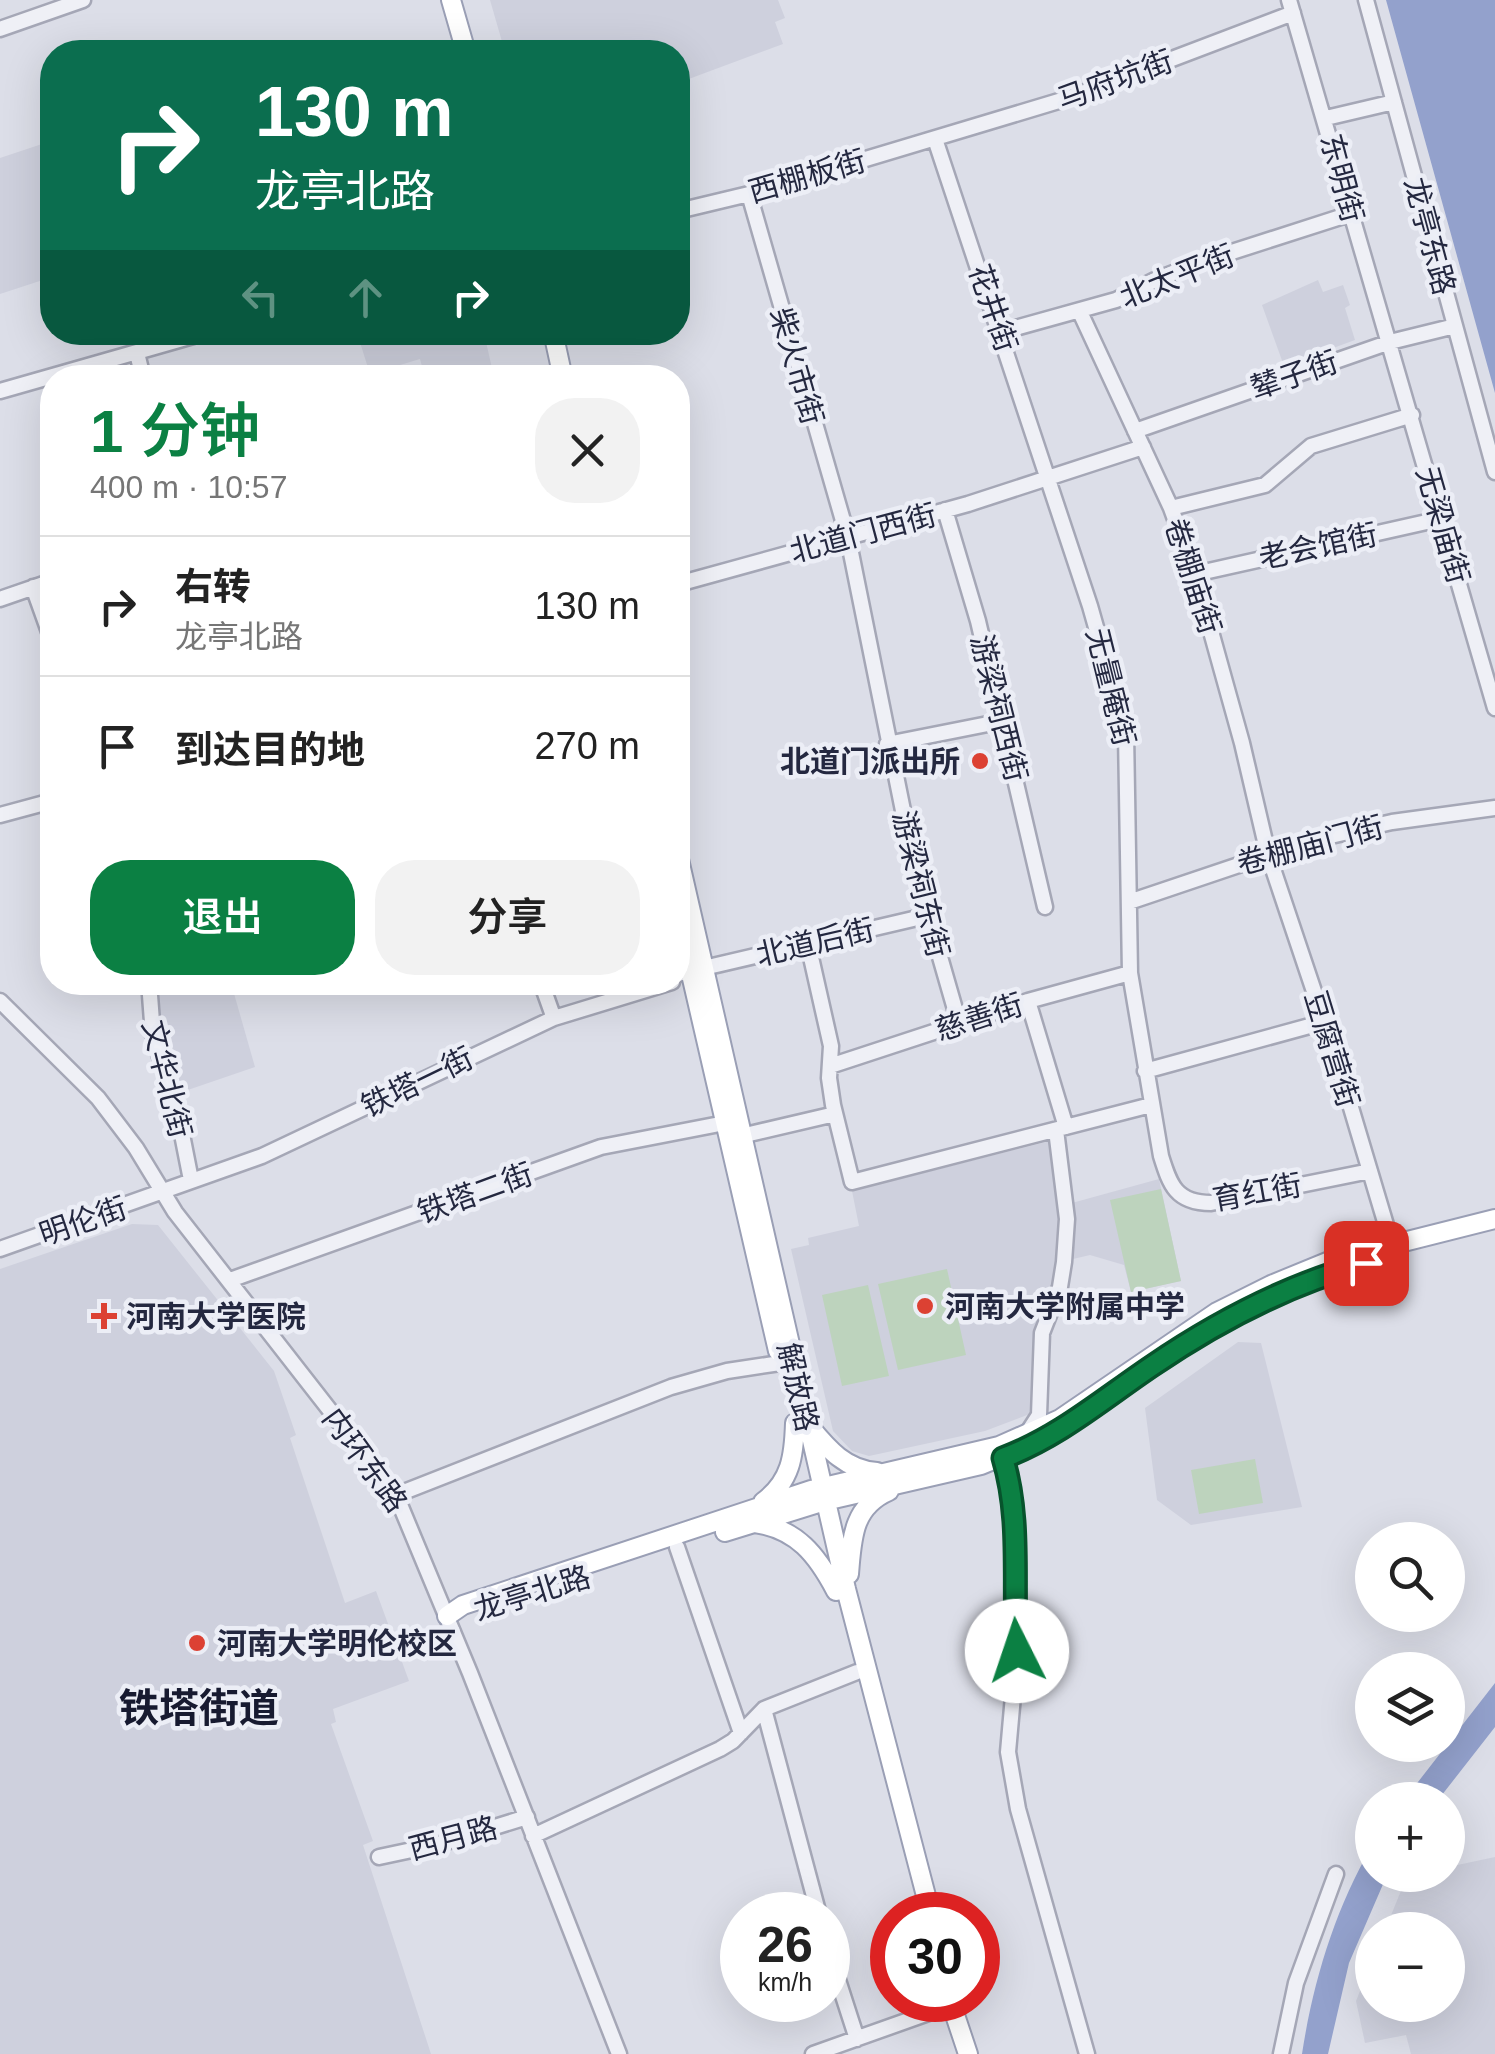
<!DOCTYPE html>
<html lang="zh">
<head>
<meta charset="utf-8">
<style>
  body { margin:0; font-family:Arial,"Noto Sans SC",sans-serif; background:#f2f2f2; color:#222; height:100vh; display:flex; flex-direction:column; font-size:38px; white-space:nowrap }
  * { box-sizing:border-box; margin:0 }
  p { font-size:32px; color:#767676 }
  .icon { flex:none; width:55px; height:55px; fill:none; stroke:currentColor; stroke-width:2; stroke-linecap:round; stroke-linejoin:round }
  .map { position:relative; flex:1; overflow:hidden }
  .drawer { position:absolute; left:40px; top:365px; width:650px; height:630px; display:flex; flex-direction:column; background:#fff; border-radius:40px; box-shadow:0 10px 40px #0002 }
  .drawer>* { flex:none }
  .guide { position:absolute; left:40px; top:40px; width:650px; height:305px; border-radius:40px; box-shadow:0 10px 40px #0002; background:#0b6e4f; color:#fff; overflow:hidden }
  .controls { position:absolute; left:1355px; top:1522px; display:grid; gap:20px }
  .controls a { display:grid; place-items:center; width:110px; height:110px; border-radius:50%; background:#fff; box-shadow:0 10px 40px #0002; font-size:50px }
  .speed { position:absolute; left:720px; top:1892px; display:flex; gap:20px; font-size:50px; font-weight:700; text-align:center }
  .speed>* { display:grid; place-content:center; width:130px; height:130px; border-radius:50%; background:#fff; box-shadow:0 10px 40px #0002; line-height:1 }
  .speed small { font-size:25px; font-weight:400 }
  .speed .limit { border:15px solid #d22; background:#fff; color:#111 }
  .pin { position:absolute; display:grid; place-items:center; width:85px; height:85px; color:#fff; margin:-42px; border-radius:20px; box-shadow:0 5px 15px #0006 }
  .me { position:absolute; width:110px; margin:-55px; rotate:356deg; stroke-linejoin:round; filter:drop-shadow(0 0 8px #0008) }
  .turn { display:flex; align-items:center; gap:35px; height:210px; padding:0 50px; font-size:45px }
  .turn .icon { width:130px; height:130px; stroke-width:2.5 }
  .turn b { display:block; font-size:70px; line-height:85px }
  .lanes { display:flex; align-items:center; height:95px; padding:0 50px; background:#0003; justify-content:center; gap:50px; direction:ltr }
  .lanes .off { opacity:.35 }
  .round { display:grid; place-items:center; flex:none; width:105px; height:105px; border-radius:40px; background:#f2f2f2 }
  .summary { display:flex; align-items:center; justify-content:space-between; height:170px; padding:0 50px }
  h1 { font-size:60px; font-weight:600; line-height:75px; color:#0b8043 }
  .action { display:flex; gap:20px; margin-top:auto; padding:20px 50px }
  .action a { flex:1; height:115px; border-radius:40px; background:#0b8043; color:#fff; font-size:40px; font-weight:600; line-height:115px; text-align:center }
  .action a+a { background:#f2f2f2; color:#222 }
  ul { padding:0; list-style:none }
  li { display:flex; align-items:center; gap:30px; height:140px; padding:0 50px; border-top:2px solid #e0e0e0 }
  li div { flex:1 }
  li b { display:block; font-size:38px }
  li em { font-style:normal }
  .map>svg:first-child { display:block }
</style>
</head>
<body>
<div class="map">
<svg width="1495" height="2054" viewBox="0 0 1495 2054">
  <rect width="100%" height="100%" fill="#dcdee8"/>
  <path fill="#ced0dd" d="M490,0H778L785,18L775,22L783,44L678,83V52H505Z
    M42,144L52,175V189L42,193L52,224V277L0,294V158Z
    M1318,280L1323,292L1343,285L1350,305L1345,308L1355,340L1284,366L1262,305Z
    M357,333H484L494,377H425L420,359L370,374Z
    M158,983H231L255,1067L179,1093L158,1028Z
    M1050,1141L1061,1206L1159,1179L1181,1281L1131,1292L1124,1265L1090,1255L1073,1259L1072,1251L1058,1253V1277L1050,1298L1040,1313L1036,1337L1035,1412L985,1431L869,1456L852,1451L833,1431L791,1249L809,1245L808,1238L859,1226L852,1191Z
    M132,1224L158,1225L274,1371L296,1435L290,1438L345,1603L376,1591L409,1681L333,1709L336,1722L331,1724L373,1841L363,1845L431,2054H0V1269Z
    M1238,1342L1261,1343L1302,1507L1191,1525L1157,1500L1145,1408Z
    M1495,1857V2054H1411L1406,2035L1365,2043L1356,2001L1372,1961V2005H1448V1930H1385L1407,1876L1448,1875V1867Z"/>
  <path fill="#bdd3bd" d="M1161,1189L1181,1281L1131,1292L1110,1200Z
    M947,1269L966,1355L898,1370L878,1284Z
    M868,1285L889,1376L842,1386L822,1295Z
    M1255,1459L1263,1503L1199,1514L1191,1470Z"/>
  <path fill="#93a1cc" d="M1386,0H1495V393Z
    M1495,1683V1727L1438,1800H1404Z
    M1372,1846V1875H1387L1349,1963L1328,2054H1302C1313,1982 1335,1909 1372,1846Z"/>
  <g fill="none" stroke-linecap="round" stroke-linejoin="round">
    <g stroke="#a5a7b6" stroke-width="19">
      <path id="minor" d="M1289,0L1495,708
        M1366,0L1495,472
        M0,29L83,0
        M1326,118L1394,102
        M935,139L1090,606L1126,733L1130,973L1161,1156C1170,1185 1176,1203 1211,1203L1370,1171
        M749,194L848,538L915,870L959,1023
        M678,211L749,194L1072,97L1293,13
        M1080,312L1171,508L1195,574L1242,743L1268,854L1335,1054L1392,1245
        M1001,332L1116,300L1155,280L1207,260L1350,214
        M137,353L143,378
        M0,391L207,332
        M1135,431L1390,342L1455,326
        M1171,508L1265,485L1311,446L1412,415
        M945,510L978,621L1045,907
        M1195,574L1440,519
        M678,584L968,504L1143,447
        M33,587L52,640
        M0,599L52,581
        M887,744L1003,721
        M0,815L52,801
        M1129,902L1313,840L1392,822L1495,808
        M808,944L831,1046L829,1078L833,1105L852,1182L1151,1105
        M678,974L926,916
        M149,982L153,1035L177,1109L190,1175
        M541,982L552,1013
        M0,1001L98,1098L136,1148L175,1212L396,1495L470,1673L619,2054
        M1028,1001L1066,1127
        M830,1066L1028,1001L1130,973
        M1145,1071L1324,1022
        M741,1136L835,1114
        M0,1249L262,1156L554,1018L672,982
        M230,1280L601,1147L725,1123
        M1026,1435L1039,1415L1042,1333L1060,1287L1064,1262L1067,1219L1056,1130
        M1003,1457L1017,1547L1014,1587L1017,1651L1008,1752L1018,1809L1087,2054
        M396,1495L671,1387L727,1371L780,1363
        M677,1547L741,1733
        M764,1709L819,1915
        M533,1836L720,1749L733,1741L764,1709L857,1672
        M379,1857L440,1844L527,1817
        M828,1949L857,2039
        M813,2054L951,2005
        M1281,2054L1296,1983L1336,1874"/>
    </g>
    <g stroke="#9a9fb5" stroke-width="22">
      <path id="major" d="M451,0L466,52
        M553,332L563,378
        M678,855L846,1589L931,1915
        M678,918L778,1351
        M810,1427C828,1449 846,1470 877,1472
        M763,1502C791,1481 794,1456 795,1423
        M755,1523C797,1529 817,1555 836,1591
        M725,1532L825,1501L981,1465L1049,1437
        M849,1574C852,1539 852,1507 889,1491
        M447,1616L463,1605L811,1490L999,1446L1060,1419L1217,1312L1271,1285L1332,1260L1495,1219
        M950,2000L968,2054"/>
    </g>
    <use href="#minor" stroke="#eff0f6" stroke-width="14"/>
    <use href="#major" stroke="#fff" stroke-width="18"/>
  </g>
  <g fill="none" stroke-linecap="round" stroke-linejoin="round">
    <g stroke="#07532c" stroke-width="25">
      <path id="route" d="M1017,1651C1012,1586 1022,1521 1003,1458C1059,1437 1103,1399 1152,1366C1218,1321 1289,1284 1366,1263"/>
    </g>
    <use href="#route" stroke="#0b8043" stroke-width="18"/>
  </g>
  <g fill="#dc4133" stroke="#eceef6" stroke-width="4">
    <circle cx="980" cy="761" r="10"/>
    <circle cx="925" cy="1306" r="10"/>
    <path d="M99 1301h10v10h10v10h-10v10h-10v-10h-10v-10h10z"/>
    <circle cx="197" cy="1643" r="10"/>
  </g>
  <g text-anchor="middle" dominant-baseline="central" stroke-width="9" stroke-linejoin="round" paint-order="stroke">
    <g font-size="30" fill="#242840" stroke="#eceef6">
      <text transform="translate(1115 80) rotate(-20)">马府坑街</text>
      <text transform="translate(807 176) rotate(-16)">西棚板街</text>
      <text transform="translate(1342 178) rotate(75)">东明街</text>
      <text transform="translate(1430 236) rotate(75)">龙亭东路</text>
      <text transform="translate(1177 276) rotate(-22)">北太平街</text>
      <text transform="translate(993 308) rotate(71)">花井街</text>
      <text transform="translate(797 366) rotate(74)">柴火市街</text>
      <text transform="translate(1294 375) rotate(-19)">辇子街</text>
      <text transform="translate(1443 525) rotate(74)">无梁庙街</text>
      <text transform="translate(863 533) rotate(-15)">北道门西街</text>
      <text transform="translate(1318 546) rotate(-12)">老会馆街</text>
      <text transform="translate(1193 576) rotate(72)">卷棚庙街</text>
      <text transform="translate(1111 687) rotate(76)">无量庵街</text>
      <text transform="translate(999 708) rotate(76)">游梁祠西街</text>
      <text transform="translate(1310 845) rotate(-15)">卷棚庙门街</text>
      <text transform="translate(921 884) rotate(76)">游梁祠东街</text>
      <text transform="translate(815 942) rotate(-13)">北道后街</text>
      <text transform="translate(979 1017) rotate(-18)">慈善街</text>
      <text transform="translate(1332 1049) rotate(73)">豆腐营街</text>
      <text transform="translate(167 1079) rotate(76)">文华北街</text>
      <text transform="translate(417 1082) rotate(-26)">铁塔一街</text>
      <text transform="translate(1257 1192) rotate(-10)">育红街</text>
      <text transform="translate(475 1193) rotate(-20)">铁塔二街</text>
      <text transform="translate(83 1221) rotate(-19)">明伦街</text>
      <text transform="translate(798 1387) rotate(77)">解放路</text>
      <text transform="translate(365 1460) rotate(54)">内环东路</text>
      <text transform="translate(532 1593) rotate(-17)">龙亭北路</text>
      <text transform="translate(453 1838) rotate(-15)">西月路</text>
    </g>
    <g font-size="30" font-weight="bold" fill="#242840" stroke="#eceef6" text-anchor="start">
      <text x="960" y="761" text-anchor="end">北道门派出所</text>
      <text x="945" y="1306">河南大学附属中学</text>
      <text x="126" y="1316">河南大学医院</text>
      <text x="217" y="1643">河南大学明伦校区</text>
    </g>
    <g font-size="40" font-weight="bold" fill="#171a30" stroke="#eceef6">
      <text x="199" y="1708">铁塔街道</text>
    </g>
  </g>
</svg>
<div class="controls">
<a><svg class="icon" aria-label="search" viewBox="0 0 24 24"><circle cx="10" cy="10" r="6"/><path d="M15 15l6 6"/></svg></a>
<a><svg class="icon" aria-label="layers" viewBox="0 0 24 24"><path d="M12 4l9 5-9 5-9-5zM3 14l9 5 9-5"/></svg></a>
<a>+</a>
<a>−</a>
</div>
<div class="speed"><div>26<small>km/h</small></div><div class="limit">30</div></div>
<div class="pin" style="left:1366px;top:1263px;background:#d93025"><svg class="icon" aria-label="arrive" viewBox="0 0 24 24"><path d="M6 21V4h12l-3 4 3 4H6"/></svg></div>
<svg class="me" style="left:1017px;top:1651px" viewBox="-20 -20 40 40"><circle r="19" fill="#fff"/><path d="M0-13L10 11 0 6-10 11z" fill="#0b8043"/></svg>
<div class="guide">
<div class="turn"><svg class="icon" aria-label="right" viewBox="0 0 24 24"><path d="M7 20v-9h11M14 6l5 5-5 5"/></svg><div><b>130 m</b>龙亭北路</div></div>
<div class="lanes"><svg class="icon off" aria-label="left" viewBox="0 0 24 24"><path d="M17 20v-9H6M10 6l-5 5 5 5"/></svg><svg class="icon off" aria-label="ahead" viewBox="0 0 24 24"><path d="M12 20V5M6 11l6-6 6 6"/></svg><svg class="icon" aria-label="right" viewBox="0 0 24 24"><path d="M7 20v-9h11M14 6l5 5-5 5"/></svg></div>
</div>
<section class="drawer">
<div class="summary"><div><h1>1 分钟</h1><p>400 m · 10:57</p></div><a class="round"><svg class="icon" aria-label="close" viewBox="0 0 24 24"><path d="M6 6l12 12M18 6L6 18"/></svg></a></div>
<ul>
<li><svg class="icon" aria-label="right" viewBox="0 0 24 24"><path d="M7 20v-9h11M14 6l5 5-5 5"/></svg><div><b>右转</b><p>龙亭北路</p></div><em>130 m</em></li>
<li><svg class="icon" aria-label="arrive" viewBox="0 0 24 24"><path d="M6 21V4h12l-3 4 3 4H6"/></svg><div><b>到达目的地</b></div><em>270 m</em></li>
</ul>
<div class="action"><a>退出</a><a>分享</a></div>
</section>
</div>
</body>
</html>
